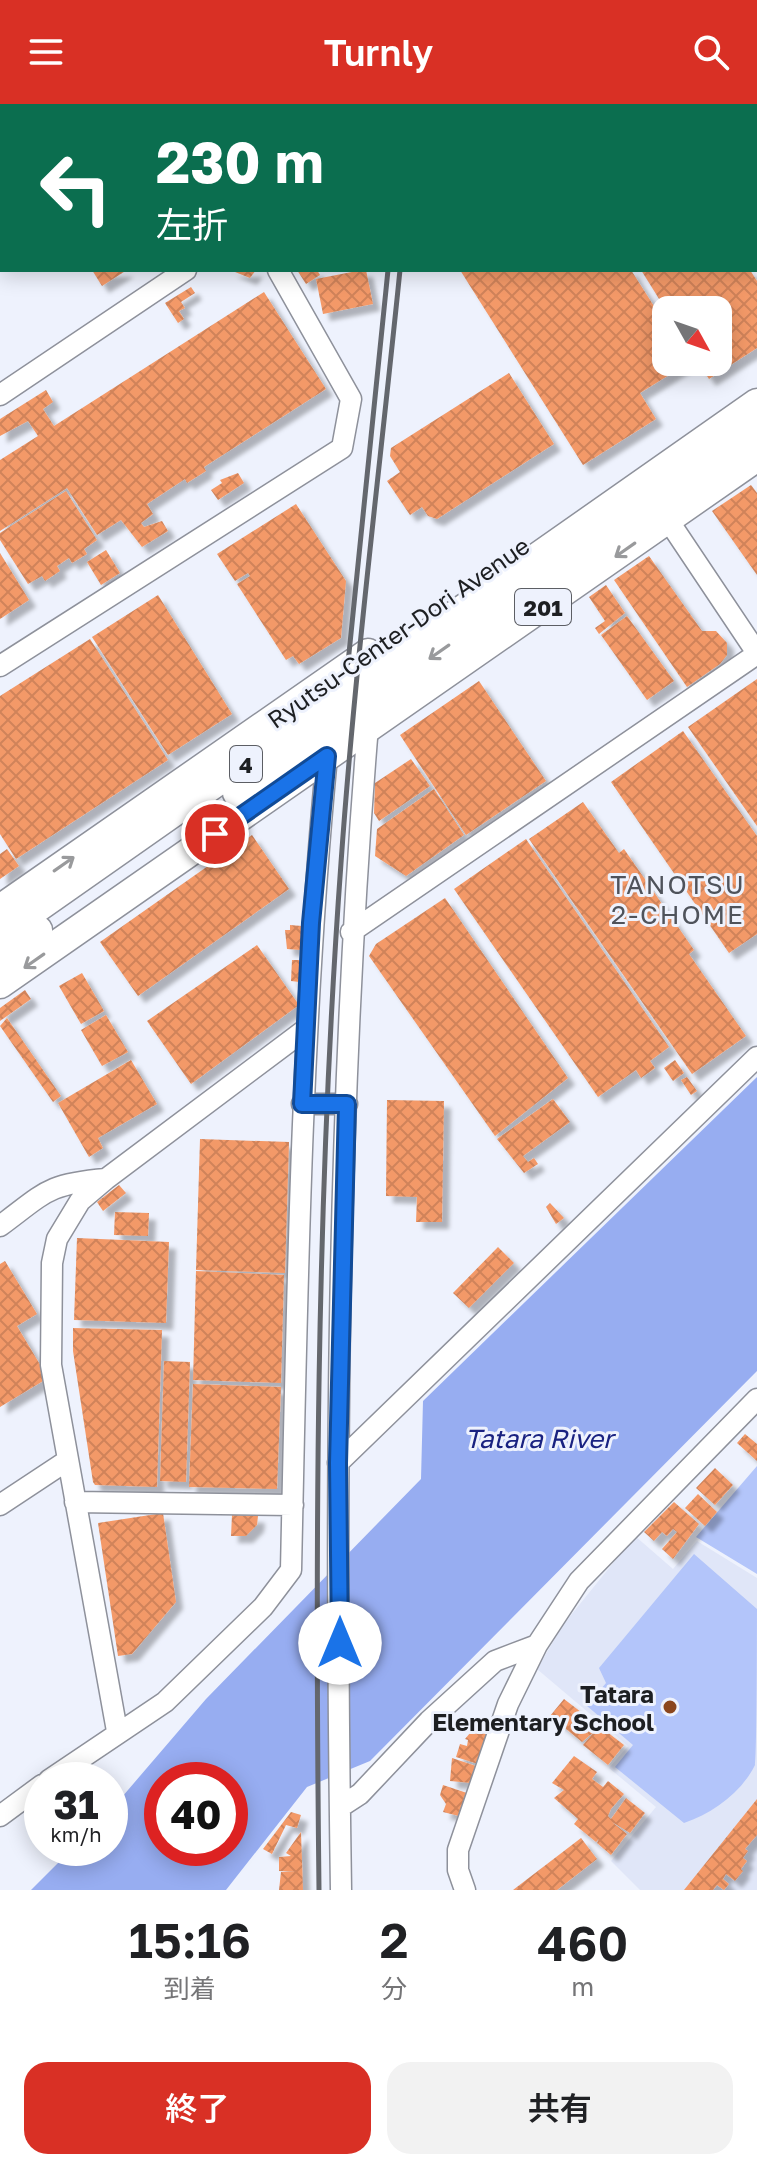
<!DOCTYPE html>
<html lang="ja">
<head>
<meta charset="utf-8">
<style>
  body { margin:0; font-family:"Golos Text","Noto Sans JP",sans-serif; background:#f2f2f2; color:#202124; height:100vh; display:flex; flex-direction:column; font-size:30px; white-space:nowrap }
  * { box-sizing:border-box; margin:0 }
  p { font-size:26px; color:#757577 }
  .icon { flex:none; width:44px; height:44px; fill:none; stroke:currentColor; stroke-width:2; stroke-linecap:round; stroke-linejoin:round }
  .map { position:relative; height:1786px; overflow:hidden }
  .sheet { display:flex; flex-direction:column; background:#fff; flex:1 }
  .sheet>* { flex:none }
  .hud { position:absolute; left:0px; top:0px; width:758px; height:168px; box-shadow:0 4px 20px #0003; background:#0b6e4f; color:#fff; overflow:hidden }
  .needle { width:52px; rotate:130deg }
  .controls { position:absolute; left:652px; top:192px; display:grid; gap:16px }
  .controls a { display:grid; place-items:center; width:80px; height:80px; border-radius:16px; background:#fff; box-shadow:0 4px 20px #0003; font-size:40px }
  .speed { position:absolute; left:24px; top:1658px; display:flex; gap:16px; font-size:40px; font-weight:700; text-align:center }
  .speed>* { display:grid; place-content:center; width:104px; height:104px; border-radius:50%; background:#fff; box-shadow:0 4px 20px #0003; line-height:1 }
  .speed small { font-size:20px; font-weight:400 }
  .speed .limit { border:12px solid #d22; background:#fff; color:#111 }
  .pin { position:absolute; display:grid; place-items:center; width:68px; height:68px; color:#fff; margin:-34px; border:4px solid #fff; border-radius:50%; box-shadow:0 2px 8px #0007 }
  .me { position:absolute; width:88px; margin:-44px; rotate:0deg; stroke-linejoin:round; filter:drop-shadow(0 0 6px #0008) }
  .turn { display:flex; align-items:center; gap:28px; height:168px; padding:0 24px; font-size:36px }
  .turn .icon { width:104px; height:104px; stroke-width:2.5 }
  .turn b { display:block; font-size:56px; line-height:68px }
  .eta { display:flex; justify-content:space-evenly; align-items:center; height:136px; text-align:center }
  .eta b { font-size:48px; font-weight:600; line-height:56px }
  .cta { display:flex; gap:16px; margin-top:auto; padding:16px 24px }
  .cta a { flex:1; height:92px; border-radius:24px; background:#d93025; color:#fff; font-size:32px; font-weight:600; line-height:92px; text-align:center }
  .cta a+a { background:#f2f2f2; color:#202124 }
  header { display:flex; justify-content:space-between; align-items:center; height:104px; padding:0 24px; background:#d93025; color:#fff; font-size:36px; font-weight:600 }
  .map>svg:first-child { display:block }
</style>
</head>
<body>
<header><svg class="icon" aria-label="menu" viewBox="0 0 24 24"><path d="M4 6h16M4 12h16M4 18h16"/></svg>Turnly<svg class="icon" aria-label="search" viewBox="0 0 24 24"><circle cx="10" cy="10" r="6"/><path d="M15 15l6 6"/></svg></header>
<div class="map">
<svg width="757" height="1786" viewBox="0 0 757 1786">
  <defs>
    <pattern id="building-cross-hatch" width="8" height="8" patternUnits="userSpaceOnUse" patternTransform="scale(2)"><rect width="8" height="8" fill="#f39968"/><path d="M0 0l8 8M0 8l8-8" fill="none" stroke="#d0835a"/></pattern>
    <filter id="shadow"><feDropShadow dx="7" dy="7" stdDeviation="2" flood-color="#0004"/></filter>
  </defs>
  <rect width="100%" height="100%" fill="#eef2fd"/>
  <path fill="#e0e6f8" d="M635,1432L673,1465L697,1437L757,1474V1786H640L611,1757L656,1703L609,1664L628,1642L537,1565L563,1521Z"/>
  <path fill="#b3c5fa" d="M757,1362V1470L696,1433Z
    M694,1450L757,1505C757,1528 757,1649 755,1661C741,1689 713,1709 684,1719L615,1663L633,1641L587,1602L606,1579L599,1564Z"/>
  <path fill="#97adf1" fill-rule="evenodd" d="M757,973V1267L370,1657L307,1683L226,1786H31L73,1744H110V1707L206,1595L421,1375L423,1297ZM162,1676H230V1744H162Z"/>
  <path fill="url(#building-cross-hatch)" filter="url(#shadow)" d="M92,166H127L102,182Z
    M230,166H256L250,174Z
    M297,166H317L320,171L306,180Z
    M362,166H366L373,200L323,210L316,175Z
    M460,166H631L666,221V258H690L640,289L656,315L583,361Z
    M641,166H750L757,177V244L709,275L698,258H718V206H666Z
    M191,183L195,189L181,198L185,204L179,207L184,215L178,219L165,199Z
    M264,188L326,285L204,363L206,367L187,379L185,375L147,400L153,410L141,419L144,423L162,417L168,427L142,443L121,416L97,431L67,384L0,427V356L38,332L28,317L0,332V315L46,286L53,298L43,305L54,322Z
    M509,269L554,340L437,415L428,412L422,403L410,411L387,377L400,368L390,352L391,344Z
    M238,369L244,379L218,396L211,386L222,379L220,376Z
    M751,381L757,389V471L712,407Z
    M66,387L97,436L84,445L87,450L72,459L69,454L57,462L60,467L45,477L42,472L28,480L0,436V429Z
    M296,400L346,477L341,534L299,560L293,552L286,556L237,480L250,472L248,469L235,477L217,450Z
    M106,446L120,469L101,481L87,458Z
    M0,449L29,496L0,515Z
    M649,452L702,527H716L727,539V551L720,560L687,583L614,476Z
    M606,481L625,509L599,530L595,524L605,517L589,493Z
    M158,491L232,610L168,651L92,533Z
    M627,512L674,577L647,596L601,531Z
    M90,535L168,656L16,755L0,730V592Z
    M757,575V722L688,623Z
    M479,577L546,677L466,731L400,631Z
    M683,627L757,732V830L729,849L611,678Z
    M411,655L430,682L379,717L374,709L375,679Z
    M434,685L464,731L406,772L375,752L377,725Z
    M583,698L619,749L624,745L694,846L689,850L746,932L692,970L529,735Z
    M252,731L289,785L138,892L100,838Z
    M526,735L669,943L650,957L655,964L641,974L636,966L598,993L454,785Z
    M7,745L19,762L0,775V750Z
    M445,794L568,974L495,1032L369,852L376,840Z
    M290,821L302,822L301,846L287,845L285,826H290Z
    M257,841L299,901L191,980L147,917Z
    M292,856H299V878L291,877Z
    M82,869L104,907L81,920L59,882Z
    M25,886L31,895L0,917V904Z
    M106,911L128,948L102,962L81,926Z
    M7,914L61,992L53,998L0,922Z
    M131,956L157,1000L98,1034L103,1044L89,1053L58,999Z
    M675,956L684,969L673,977L664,964Z
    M687,973L697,987L691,991L681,976Z
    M553,995L570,1018L523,1052L528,1058L534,1054L538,1060L524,1069L497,1035Z
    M387,996L444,997L442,1118H416L417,1093L386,1092Z
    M200,1035L289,1038L285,1169L196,1166Z
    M119,1081L126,1089L103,1107L97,1098Z
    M550,1099L564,1114L556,1120L546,1103Z
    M115,1108L149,1109L148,1132L114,1131Z
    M77,1134L169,1138L166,1219L74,1216Z
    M498,1143L514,1159L469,1204L453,1189Z
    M5,1157L37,1210L17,1222L48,1274L0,1303V1160Z
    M196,1167L284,1171L281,1279L193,1276Z
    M73,1224L162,1226L157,1383L95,1381L93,1378L73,1247Z
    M164,1257L190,1258L186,1378L160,1377Z
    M193,1280L281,1283L277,1385L189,1383Z
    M745,1330L757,1340V1357L737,1339Z
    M715,1364L733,1381L715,1401L696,1384Z
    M698,1390L717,1408L705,1422L685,1404Z
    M674,1398L699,1420L673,1455L662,1445L677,1428L673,1425L667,1432L662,1428L654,1437L644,1428Z
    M163,1409L176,1498L132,1550L118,1552L98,1419Z
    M232,1411L258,1412L257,1421L246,1432H231Z
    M564,1595L624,1641L608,1661L583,1641L595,1627L582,1638L550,1612Z
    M475,1623L488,1628L478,1660L456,1653L460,1640L467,1642L468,1636L465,1635Z
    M574,1652L597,1668L592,1675L603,1683L608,1677L624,1690L611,1705L608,1712L611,1715L626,1694L645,1709L630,1729L612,1718L627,1730L611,1751L597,1739L599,1735L596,1738L574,1720L578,1715L554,1694L564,1686L552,1679Z
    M452,1654L476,1662L471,1679L450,1677Z
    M443,1681L467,1689L459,1712L443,1708L446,1700L440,1691Z
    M757,1695V1731L745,1745L748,1747L743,1754L747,1757L741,1765L743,1767L735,1777L726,1770L723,1775L729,1780L724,1786L717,1781L713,1786H684Z
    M291,1708L301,1711L297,1724L286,1721L272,1750L263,1745Z
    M301,1728L303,1786H279L281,1768H296L279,1767V1753L291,1752L286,1749Z
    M581,1734L597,1755L557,1786H513Z"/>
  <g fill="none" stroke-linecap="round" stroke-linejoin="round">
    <g stroke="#8e919b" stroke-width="23">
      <path id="minor" d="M178,0L179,2
        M748,0L749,2
        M438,2L441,0
        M0,291L186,166
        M668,416L757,549
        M0,562L342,344L351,295L278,166
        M351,828L757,550
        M302,1000H347
        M0,1122C46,1088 47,1080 106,1075
        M338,1359L757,953
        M75,1398L293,1401
        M0,1401L68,1356
        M117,1627L51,1261L52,1159L57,1135L80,1097L106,1075L306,925
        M49,1676L165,1598L263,1503L291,1466C297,1194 301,923 327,652
        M340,1703L360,1690L429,1617L495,1557L537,1541
        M0,1712L42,1681
        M341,1786C335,1398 336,1009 368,622
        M465,1786L458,1766V1746L508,1600L537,1541L579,1477L757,1295"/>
    </g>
    <g stroke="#8e919b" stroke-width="31">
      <path id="highway" d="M237,689L757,323
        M0,805L368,549
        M0,830L757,299
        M0,854L38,826
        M0,880L757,353"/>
    </g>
    <use href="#minor" stroke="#fff" stroke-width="20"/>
    <use href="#highway" stroke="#fff" stroke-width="28"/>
    <path stroke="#64676d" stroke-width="5" d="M405,2V0
      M417,2V0
      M348,559L388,166
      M319,1786C315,1443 316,1101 341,759C355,561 380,363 400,166"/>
  </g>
  <defs><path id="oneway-shaft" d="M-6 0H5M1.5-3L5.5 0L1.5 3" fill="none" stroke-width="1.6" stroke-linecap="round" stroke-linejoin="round" transform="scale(2)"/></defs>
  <g stroke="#999a9c">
    <use href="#oneway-shaft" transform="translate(625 446) rotate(145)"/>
    <use href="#oneway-shaft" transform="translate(439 548) rotate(145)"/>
    <use href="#oneway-shaft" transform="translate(64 760) rotate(-35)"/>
    <use href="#oneway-shaft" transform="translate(34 857) rotate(145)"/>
  </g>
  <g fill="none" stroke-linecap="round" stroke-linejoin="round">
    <g stroke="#114b97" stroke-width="20">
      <path id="route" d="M215,730L327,652L311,819L302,1000H347L338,1359L340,1539"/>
    </g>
    <use href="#route" stroke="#1a73e8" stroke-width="14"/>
  </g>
  <circle fill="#8b461d" stroke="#eef2fd" stroke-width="3" cx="670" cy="1603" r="8"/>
  <g text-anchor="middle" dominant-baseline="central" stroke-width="6" stroke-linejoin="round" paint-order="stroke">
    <g fill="#eef2fd" stroke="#5c5e64" stroke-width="2">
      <rect x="515" y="485" width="56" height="36" rx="6"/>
      <rect x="230" y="642" width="32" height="36" rx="6"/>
    </g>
    <g font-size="22" font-weight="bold" fill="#1d1f22">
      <text x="543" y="503">201</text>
      <text x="246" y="660">4</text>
    </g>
    <g font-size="24" fill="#1d1f22" stroke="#eef2fd">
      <text transform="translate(398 528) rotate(-35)">Ryutsu-Center-Dori Avenue</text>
    </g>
    <g font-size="24" font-weight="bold" fill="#1d1f22" stroke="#eef2fd" text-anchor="end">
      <text x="654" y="1589">Tatara<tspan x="654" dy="28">Elementary School</tspan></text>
    </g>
    <g font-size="26" letter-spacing="2" fill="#4f535b" stroke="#eef2fd">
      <text x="678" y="780">TANOTSU<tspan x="678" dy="30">2-CHOME</tspan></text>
    </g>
    <g font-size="26" font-style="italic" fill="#192281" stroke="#eef2fd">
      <text x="539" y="1334">Tatara River</text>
    </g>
  </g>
</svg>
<div class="controls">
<a><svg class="needle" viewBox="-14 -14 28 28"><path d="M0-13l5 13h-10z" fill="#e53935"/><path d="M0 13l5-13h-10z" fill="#757577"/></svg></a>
</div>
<div class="speed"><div>31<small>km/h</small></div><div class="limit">40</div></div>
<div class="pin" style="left:215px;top:730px;background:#d93025"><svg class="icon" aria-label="arrive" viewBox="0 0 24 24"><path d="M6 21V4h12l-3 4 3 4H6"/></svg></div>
<svg class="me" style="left:340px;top:1539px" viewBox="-20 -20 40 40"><circle r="19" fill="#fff"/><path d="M0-13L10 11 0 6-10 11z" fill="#1a73e8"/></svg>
<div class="hud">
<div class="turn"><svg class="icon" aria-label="left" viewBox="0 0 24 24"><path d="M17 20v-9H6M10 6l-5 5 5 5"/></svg><div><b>230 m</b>左折</div></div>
</div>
</div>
<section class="sheet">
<div class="eta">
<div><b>15:16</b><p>到着</p></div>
<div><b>2</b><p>分</p></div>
<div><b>460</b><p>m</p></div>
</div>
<div class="cta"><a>終了</a><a>共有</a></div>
</section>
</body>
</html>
